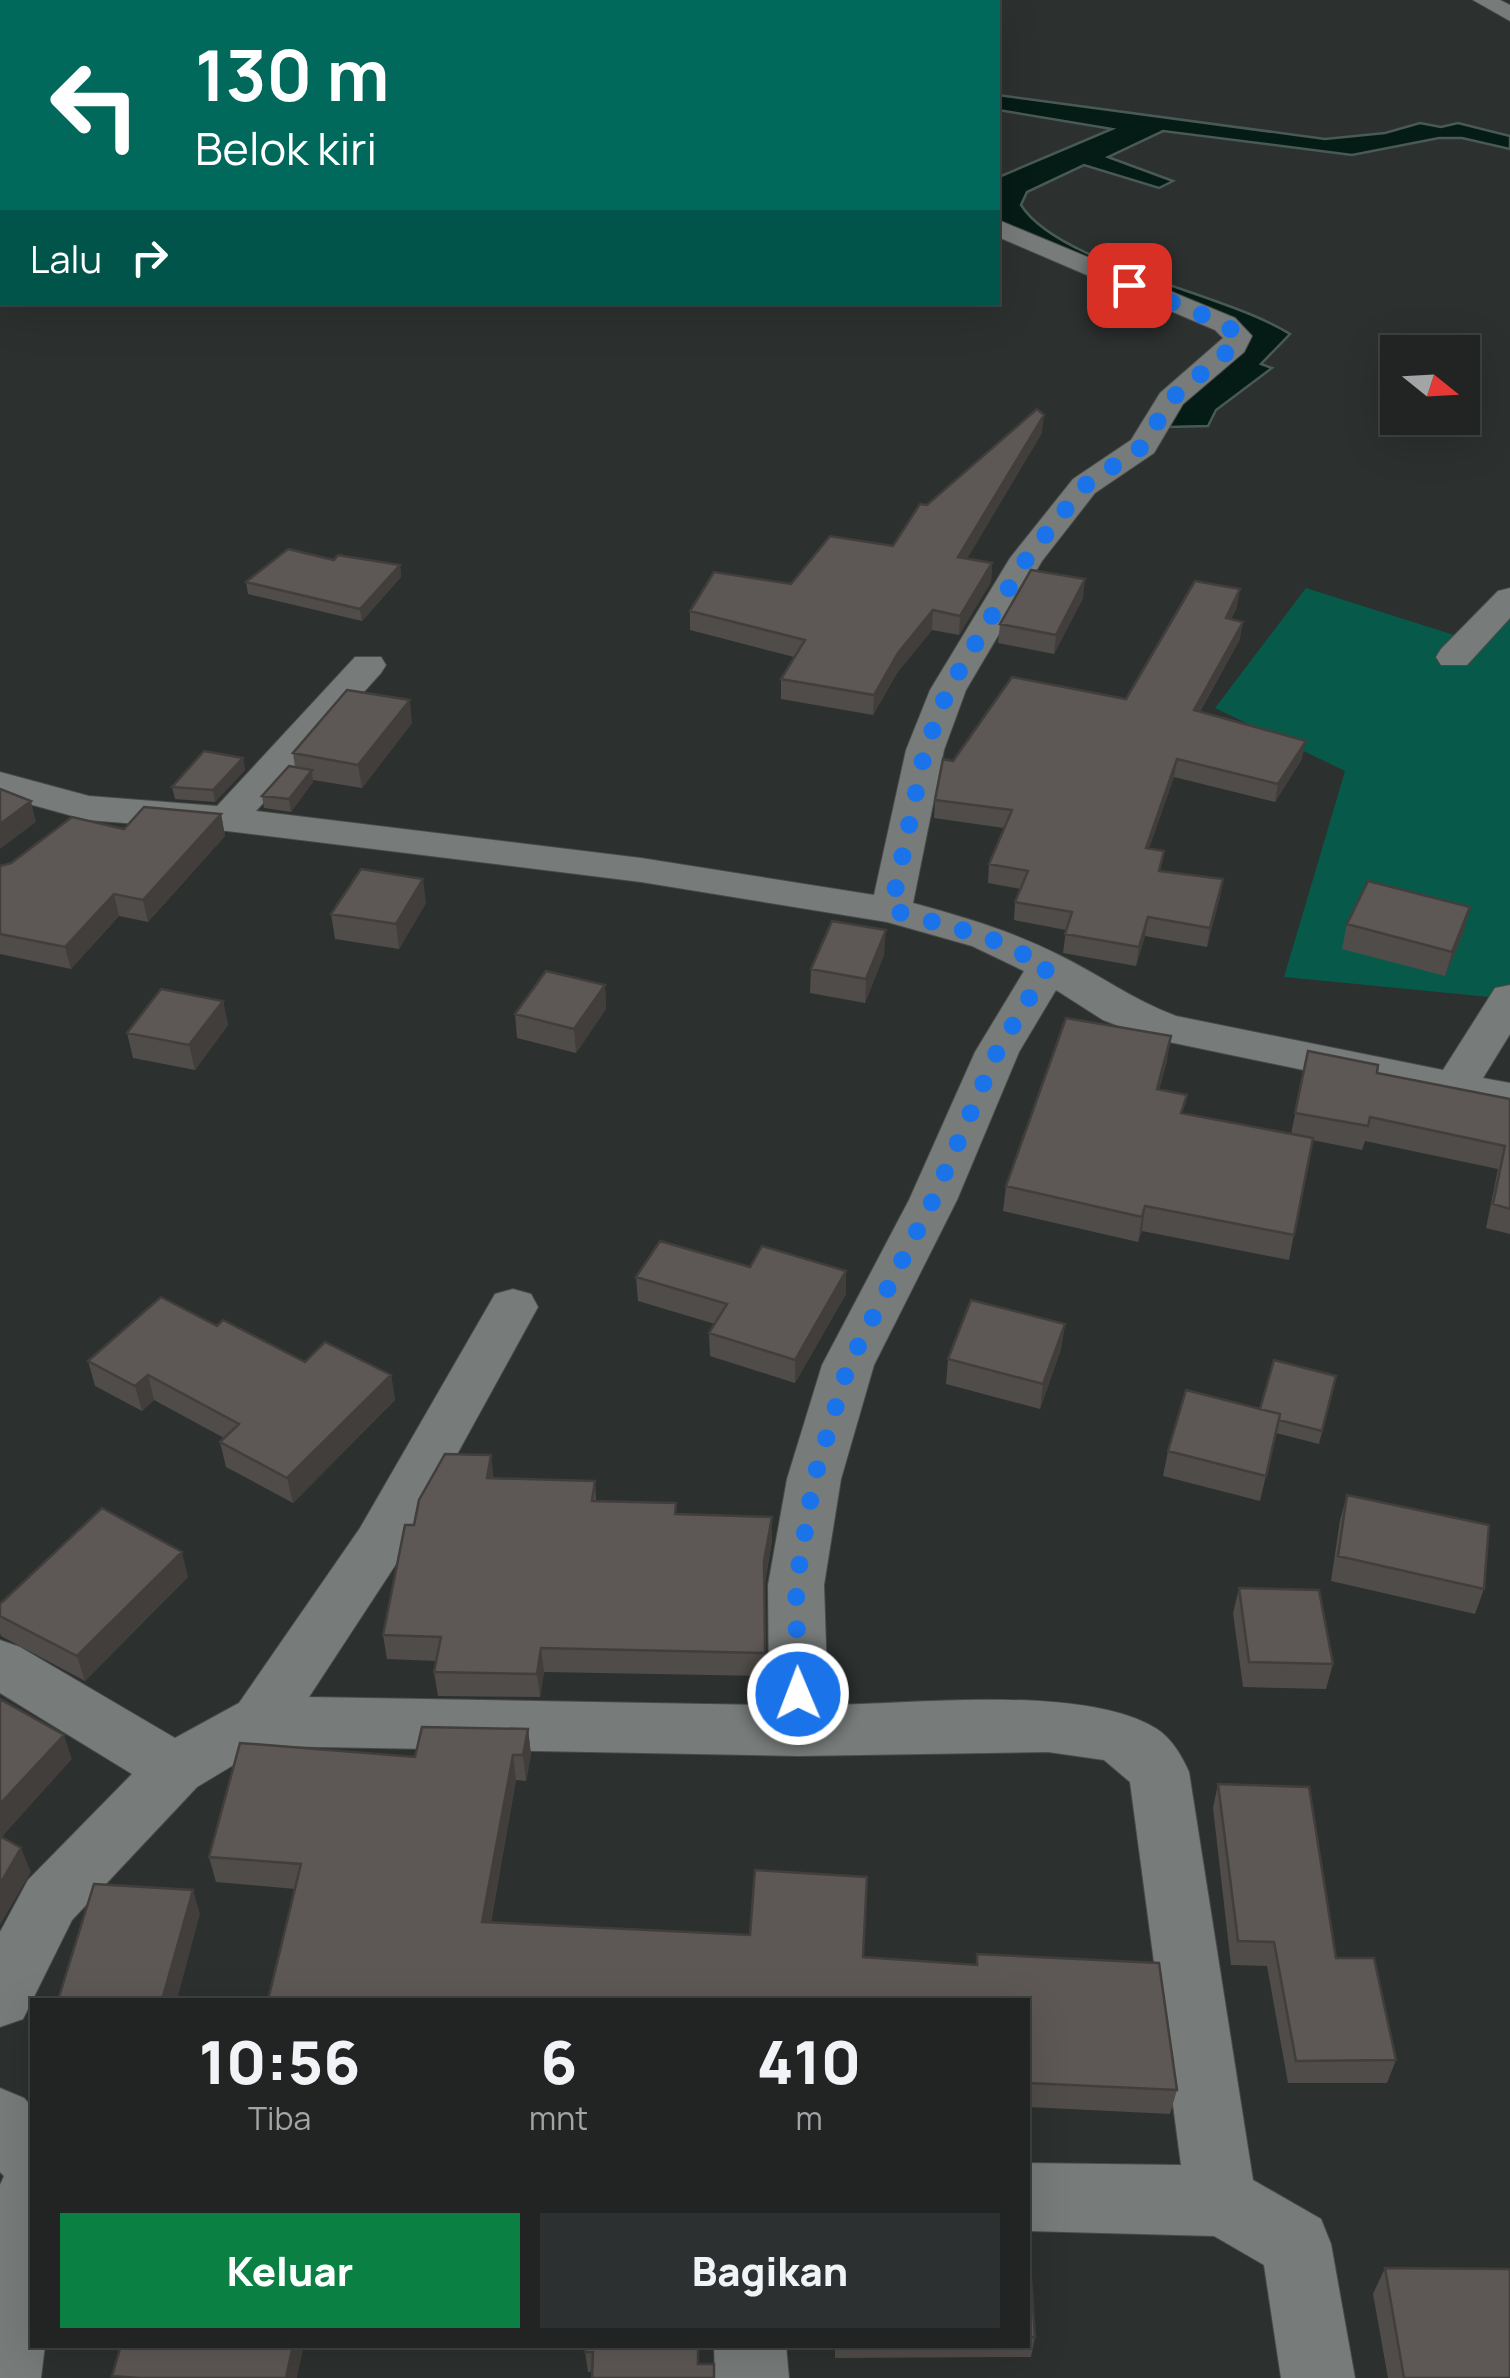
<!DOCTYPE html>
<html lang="id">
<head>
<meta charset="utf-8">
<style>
  body { margin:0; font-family:Manrope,sans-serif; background:#2d3030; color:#f1f3f6; height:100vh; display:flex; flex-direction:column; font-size:38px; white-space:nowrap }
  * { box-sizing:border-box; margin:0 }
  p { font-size:32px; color:#a2a4a6 }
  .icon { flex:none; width:55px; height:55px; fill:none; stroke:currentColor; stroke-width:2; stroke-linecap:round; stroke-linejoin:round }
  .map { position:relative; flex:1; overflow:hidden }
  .side { position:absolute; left:30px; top:1998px; width:1000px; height:350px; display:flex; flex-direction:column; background:#212423; border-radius:0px; box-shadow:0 10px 40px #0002,0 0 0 2px #3e4141 }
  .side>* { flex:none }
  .top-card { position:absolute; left:0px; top:0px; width:1000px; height:305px; box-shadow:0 10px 40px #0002,0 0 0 2px #3e4141; background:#00695c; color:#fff; overflow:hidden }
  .needle { width:65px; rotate:108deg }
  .tools { position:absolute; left:1380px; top:335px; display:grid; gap:20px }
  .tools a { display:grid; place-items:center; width:100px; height:100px; border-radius:0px; background:#212423; box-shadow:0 10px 40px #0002,0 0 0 2px #3e4141; font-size:50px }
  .pin { position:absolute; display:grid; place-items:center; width:85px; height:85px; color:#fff; margin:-42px; border-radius:20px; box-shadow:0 5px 15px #0006 }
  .me { position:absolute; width:110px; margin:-55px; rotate:359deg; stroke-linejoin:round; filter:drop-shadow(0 0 8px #0008) }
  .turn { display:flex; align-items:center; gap:35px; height:210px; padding:0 30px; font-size:45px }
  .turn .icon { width:130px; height:130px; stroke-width:2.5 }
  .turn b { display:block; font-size:70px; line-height:85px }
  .then { display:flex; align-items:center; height:95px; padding:0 30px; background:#0003; gap:20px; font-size:38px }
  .eta { display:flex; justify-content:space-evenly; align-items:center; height:170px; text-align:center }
  .eta b { font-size:60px; font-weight:800; line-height:70px }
  .action { display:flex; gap:20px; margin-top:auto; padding:20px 30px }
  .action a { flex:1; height:115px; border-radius:0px; background:#0b8043; color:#fff; font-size:40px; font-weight:800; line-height:115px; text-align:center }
  .action a+a { background:#2d3030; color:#f1f3f6 }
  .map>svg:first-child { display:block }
</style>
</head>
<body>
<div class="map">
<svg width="1510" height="2378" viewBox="0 0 1510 2378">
  <rect width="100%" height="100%" fill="#2c302f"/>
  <path fill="#075a49" d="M1306,588L1476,642L1510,600V999L1284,977L1345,771L1215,708Z"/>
  <path fill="#051b15" stroke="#495a55" stroke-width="2.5" d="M998,95L1325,139L1385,133L1420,123L1441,127L1458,123L1510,136V149L1462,138H1439L1352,155L1163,131L1108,157L1173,181L1159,188L1084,165L1027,192L1021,205C1059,265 1226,293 1290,334L1261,364L1272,368L1216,410L1208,426L1168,427V413L1246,343L998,227L1001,176L1112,129L998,110Z"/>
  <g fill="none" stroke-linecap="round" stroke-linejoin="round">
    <g stroke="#474b4a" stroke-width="2">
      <path id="street" d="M1473,0H1500L1510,5V21Z
        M998,220L1235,318L1252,336L1244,352L1183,404L1154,453L1095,493L1042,561L966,690L944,750L913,903C964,917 1012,931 1059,955C1100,975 1133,1000 1176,1016L1443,1070L1495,988L1510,985V1034L1483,1078L1510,1083V1113L1150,1038L1103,1020L1056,990L1019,1052L957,1200L874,1365L841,1479L824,1585L828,1705C914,1704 1085,1684 1157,1729C1172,1739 1182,1756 1189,1772L1253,2180L1321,2219L1331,2244L1355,2378H1281L1264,2265L1214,2236L1028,2231V2163L1181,2165L1130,1782L1104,1760L1048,1752L799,1756L265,1746L197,1787L72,1920L23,2019L0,2027V1932L28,1880L132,1774L0,1693V1640L20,1647L175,1738L239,1703L360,1528L495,1294L513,1289L531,1294L538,1307L400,1558L309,1697L769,1705L768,1585L787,1479L822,1365L909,1200L975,1052L1024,971L972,946L887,922L641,882L227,831L87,820L0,796V772L89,796L217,806L355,657H381L386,665L381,673L256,811L641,858L874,895L906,750L930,690L1010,558L1073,479L1131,440L1160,393L1223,338L1215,330L998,237Z
        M1510,588V618L1467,665H1441L1436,657L1441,649L1498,591Z
        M0,2088L24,2098L32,2107V2345H45L41,2378H0V2185L4,2176L0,2172Z
        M714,2345H786L789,2378H715Z"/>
    </g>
    <use href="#street" fill="#777c7a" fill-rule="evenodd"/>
  </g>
  <path fill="#504c4a" d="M1042,433L967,558L992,563L991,582L959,635L932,630L897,673L873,715L781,699V679L794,657L690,630V611L791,584L893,546L927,505Z
    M400,565L401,577L362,621L248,594L246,582Z
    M1083,598L1054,654L998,643L1000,624Z
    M1237,607L1231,619L1240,639L1200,712L1302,759L1275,802L1174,777L1149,848L1161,871L1223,879L1207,947L1145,936L1136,966L1063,953L1066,930L1014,920L1015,902L1021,889L988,883L989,864L1004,828L934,818L935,800L953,761L1126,699Z
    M412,723L362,788L313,780V782L291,812L264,808L262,796L295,767L293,753Z
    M243,758L245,770L215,802L175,799L172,787Z
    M221,814L225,836L148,922L119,916L71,969L0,954V866L124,829Z
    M426,903L399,949L335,939L331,914Z
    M1347,924L1464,931L1445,976L1342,949Z
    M884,955L865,1003L810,993L811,969Z
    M605,985L606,1009L576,1053L517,1038L515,1014Z
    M223,1001L228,1025L195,1070L133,1058L127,1033Z
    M1308,1051L1377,1073L1510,1099V1234L1486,1228L1498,1169L1365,1141L1362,1150L1312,1140L1289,1260L1142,1231L1138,1242L1003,1211L1006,1186L1167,1061L1159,1090L1184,1114L1291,1134Z
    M750,1267L846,1271V1294L795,1383L710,1356L709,1333L715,1324L638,1301L636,1277Z
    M1065,1324L1061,1349L1040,1409L946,1384L948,1359Z
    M217,1326L305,1362L391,1375L395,1400L293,1503L226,1467L220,1442L224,1438L154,1400L142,1411L95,1386L88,1361Z
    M1336,1376L1319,1444L1276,1433L1260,1501L1163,1476L1168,1451Z
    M494,1478L595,1481L596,1501L676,1514L772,1541L765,1583V1676L544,1672L540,1697L438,1696L434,1672L436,1661L387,1659L383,1635L414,1525Z
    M1347,1495L1484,1589L1475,1614L1331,1581L1340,1520Z
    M188,1577L85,1681L1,1636L0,1633V1604Z
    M1239,1588L1333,1664L1326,1689L1243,1687L1233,1613Z
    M528,1729L531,1755L526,1781L516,1780L491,1922L863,1957L976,1965L977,1954L1177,2090L1170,2114L1028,2107V2000H268L295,1889L216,1882L209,1857L415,1757Z
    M1218,1784L1336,1958L1396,2060L1387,2083H1288L1267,1966L1231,1965L1213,1808Z
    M1028,2234L1035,2337L1031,2357L835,2358V2345H1028Z
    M1385,2268L1510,2378H1388L1373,2294Z
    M585,2352L699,2364L588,2372Z"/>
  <path fill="#413e3c" d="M1044,415L1042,433L957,576L958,557Z
    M992,563L991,582L959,635L960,616Z
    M400,565L401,577L362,621L360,609Z
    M1085,579L1083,598L1054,654L1056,635Z
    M1240,589L1237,607L1223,635L1226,618Z
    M933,610L932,630L897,673L873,715L874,695L898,653Z
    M1243,622L1240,639L1191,728L1194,710Z
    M410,700L412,723L362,788L358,765Z
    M1306,741L1302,759L1275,802L1278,784Z
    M243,758L245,770L215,802L213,790Z
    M1177,759L1174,777L1143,866L1146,848Z
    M312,770L313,782L291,812L289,799Z
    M31,801L36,822L0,849V824Z
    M221,814L225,836L148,922L143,900Z
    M423,879L426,903L399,949L396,924Z
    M1223,879L1220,898L1207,947L1210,928Z
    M114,894L119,916L71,969L65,947Z
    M1470,907L1464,931L1445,976L1452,952Z
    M1148,917L1145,936L1136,966L1139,947Z
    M886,930L884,955L865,1003L866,979Z
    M605,985L606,1009L576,1053L574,1029Z
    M223,1001L228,1025L195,1070L189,1045Z
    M1171,1036L1167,1061L1153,1114L1157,1089Z
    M1145,1206L1142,1231L1138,1242L1142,1217Z
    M846,1271V1294L795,1383V1360Z
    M1065,1324L1061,1349L1040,1409L1043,1384Z
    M148,1375L154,1400L142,1411L135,1386Z
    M391,1375L395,1400L293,1503L287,1478Z
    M491,1455L494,1480L487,1478Z
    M772,1517V1541L764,1585V1561Z
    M182,1552L188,1577L85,1681L77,1656Z
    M541,1648L544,1672L540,1697L537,1674Z
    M528,1729L531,1755L526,1781L523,1755Z
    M64,1735L72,1759L0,1839V1804Z
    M513,1755L516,1780L486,1947L482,1922Z
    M21,1848L31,1872L0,1925V1884Z
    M193,1890L200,1914L177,2000H162Z
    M293,2345H304L297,2378H286Z"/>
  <path fill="#5d5856" stroke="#413e3c" stroke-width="2.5" d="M1037,409L1044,415L958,557L992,563L960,616L933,610L898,653L874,695L781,679L805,640L690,611L714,572L791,584L830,536L893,546L920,504L927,505Z
    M288,549L334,560L338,555L400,565L360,609L246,582Z
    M1031,570L1085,579L1056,635L1000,624Z
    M1195,581L1240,589L1226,618L1243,622L1194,710L1306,741L1278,784L1177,759L1146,848L1164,851L1159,871L1223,879L1210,928L1148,917L1139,947L1065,934L1072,912L1015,902L1028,871L989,864L1012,810L935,800L943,759L953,761L1012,677L1126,699Z
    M347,690L410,700L358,765L293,753Z
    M204,751L243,758L213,790L172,787Z
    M289,766L312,770L289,799L262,796Z
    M0,789L31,801L0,824Z
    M144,807L221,814L143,900L114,894L65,947L0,934V866L11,863L72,817L124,829Z
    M361,869L423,879L396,924L331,914Z
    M1368,881L1470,907L1452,952L1347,924Z
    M832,921L886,930L866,979L811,969Z
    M546,971L605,985L574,1029L515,1014Z
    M161,989L223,1001L189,1045L127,1033Z
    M1066,1018L1171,1036L1157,1089L1187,1095L1181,1113L1313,1138L1294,1235L1145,1206L1142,1217L1006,1186Z
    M1308,1051L1378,1065L1377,1073L1510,1099V1209L1493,1204L1505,1146L1370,1117L1368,1126L1295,1113Z
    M660,1241L750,1267L762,1246L846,1271L795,1360L709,1333L727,1304L636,1277Z
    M161,1297L217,1326L223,1320L305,1362L325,1342L391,1375L287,1478L220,1442L239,1424L148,1375L135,1386L88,1361Z
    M971,1300L1065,1324L1043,1384L948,1359Z
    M1274,1360L1336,1376L1322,1431L1279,1420L1280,1414L1260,1409Z
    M1186,1390L1280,1414L1266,1476L1168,1451Z
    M445,1454L491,1455L487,1478L595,1481L592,1501L676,1503L675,1514L772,1517L764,1561L765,1653L541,1648L537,1674L434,1672L441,1637L383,1635L405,1525H414L419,1500Z
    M1347,1495L1489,1525L1484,1589L1338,1556Z
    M102,1508L182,1552L77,1656L0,1616V1604Z
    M1239,1588L1319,1590L1333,1664L1249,1662Z
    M0,1699L64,1735L0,1804Z
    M422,1727L528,1729L523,1755H513L482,1922L750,1935L755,1870L867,1877L863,1957L977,1965V1954L1159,1963L1177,2090L1028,2083V2000H268L301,1864L209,1857L240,1743L415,1757Z
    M1218,1784L1309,1787L1336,1958H1374L1396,2060L1296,2061L1274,1942L1238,1941Z
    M0,1836L21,1848L0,1884Z
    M94,1884L193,1890L162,2000H58Z
    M1028,2234L1035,2337H1028Z
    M1385,2268L1510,2269V2378H1404Z
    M121,2345H293L286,2378H140L112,2376Z
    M586,2345H698V2364H714V2378H592L593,2352H585Z"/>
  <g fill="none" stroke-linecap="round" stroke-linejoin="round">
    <path stroke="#1a73e8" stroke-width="18" stroke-dasharray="0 32.4" d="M798,1694L796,1585L814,1479L848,1366L933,1200L997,1052L1048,966L987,937L891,910L925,750L948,690L981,634L1027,558L1084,486L1143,446L1171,399L1234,346L1238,336L1225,324L1129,285"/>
  </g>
</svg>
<div class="tools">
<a><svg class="needle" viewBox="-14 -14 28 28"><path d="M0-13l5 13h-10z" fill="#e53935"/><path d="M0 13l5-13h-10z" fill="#a2a4a6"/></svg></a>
</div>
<div class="pin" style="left:1129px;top:285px;background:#d93025"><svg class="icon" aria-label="arrive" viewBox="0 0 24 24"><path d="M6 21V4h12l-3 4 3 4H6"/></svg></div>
<svg class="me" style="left:798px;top:1694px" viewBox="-20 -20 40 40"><circle r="17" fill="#1a73e8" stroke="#fff" stroke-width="3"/><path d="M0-11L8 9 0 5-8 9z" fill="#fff"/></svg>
<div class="top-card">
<div class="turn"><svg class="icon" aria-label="left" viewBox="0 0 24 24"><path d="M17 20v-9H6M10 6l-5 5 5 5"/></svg><div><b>130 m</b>Belok kiri</div></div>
<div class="then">Lalu<svg class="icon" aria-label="right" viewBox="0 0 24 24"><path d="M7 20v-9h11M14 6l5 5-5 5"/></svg></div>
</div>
<section class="side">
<div class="eta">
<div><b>10:56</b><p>Tiba</p></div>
<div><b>6</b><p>mnt</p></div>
<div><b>410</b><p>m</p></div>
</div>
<div class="action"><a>Keluar</a><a>Bagikan</a></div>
</section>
</div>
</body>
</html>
